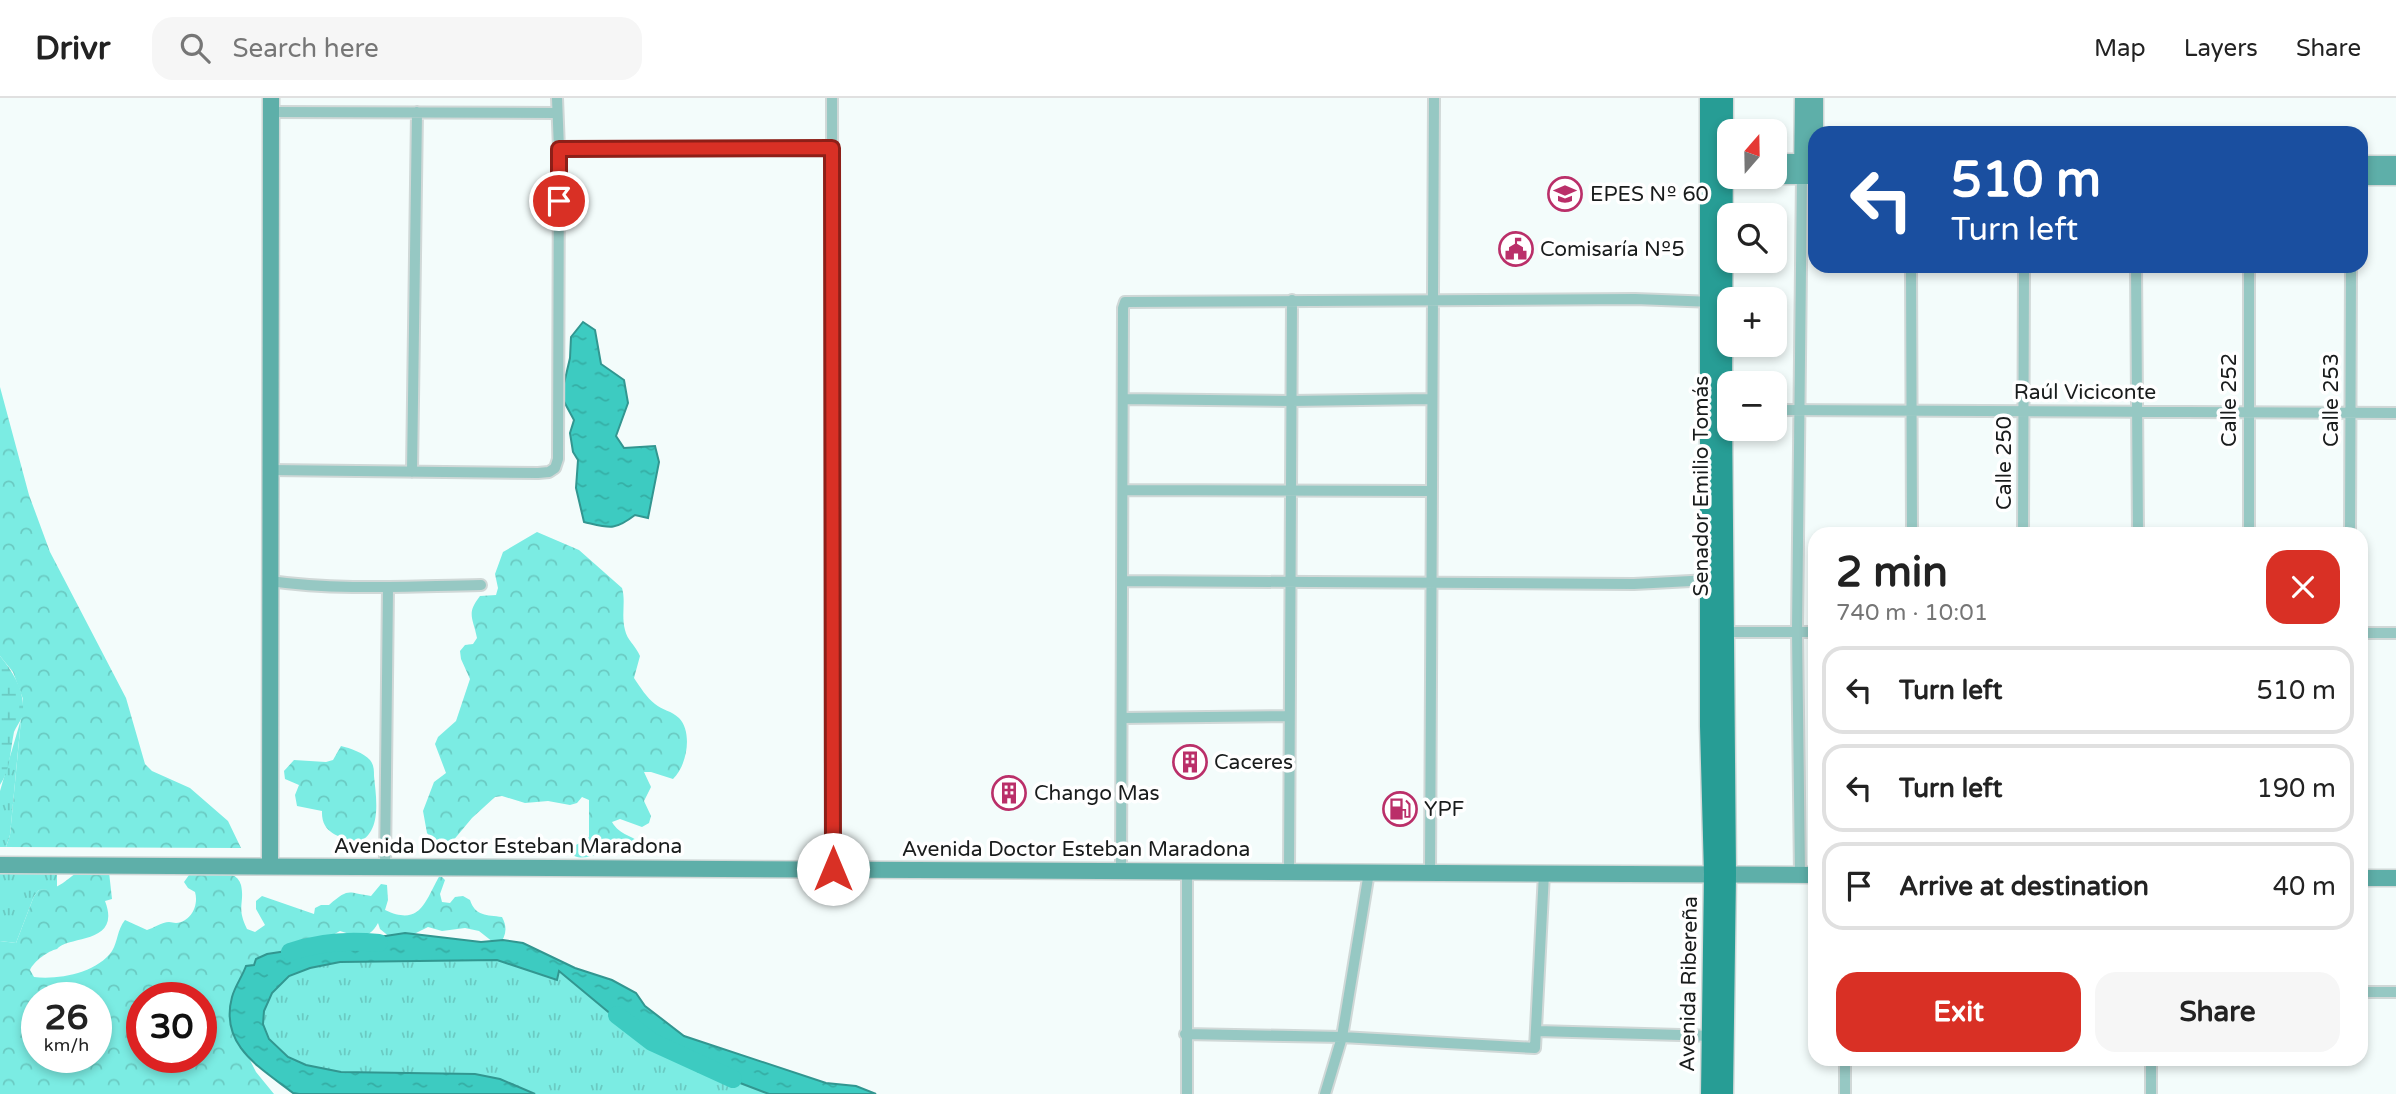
<!DOCTYPE html>
<html lang="en">
<head>
<meta charset="utf-8">
<style>
  body { margin:0; font-family:"Varela Round",sans-serif; background:#f6f6f6; color:#222; height:100vh; display:flex; flex-direction:column; font-size:26px; white-space:nowrap }
  * { box-sizing:border-box; margin:0 }
  p { font-size:23px; color:#767676 }
  .icon { flex:none; width:38px; height:38px; fill:none; stroke:currentColor; stroke-width:2; stroke-linecap:round; stroke-linejoin:round }
  .map { position:relative; flex:1; overflow:hidden }
  .sheet { position:absolute; left:1808px; top:429px; width:560px; height:539px; display:flex; flex-direction:column; background:#fff; border-radius:21px; box-shadow:0 4px 10px #0003 }
  .sheet>* { flex:none }
  .hud { position:absolute; left:1808px; top:28px; width:560px; height:147px; border-radius:21px; box-shadow:0 4px 10px #0003; background:#1a4fa0; color:#fff; overflow:hidden }
  .needle { width:46px; rotate:20deg }
  .buttons { position:absolute; left:1717px; top:21px; display:grid; gap:14px }
  .buttons a { display:grid; place-items:center; width:70px; height:70px; border-radius:14px; background:#fff; box-shadow:0 4px 10px #0003; font-size:35px }
  .speed { position:absolute; left:21px; top:884px; display:flex; gap:14px; font-size:35px; font-weight:700; text-align:center }
  .speed>* { display:grid; place-content:center; width:91px; height:91px; border-radius:50%; background:#fff; box-shadow:0 4px 10px #0003; line-height:1 }
  .speed small { font-size:18px; font-weight:400 }
  .speed .limit { border:10px solid #d22; background:#fff; color:#111 }
  .pin { position:absolute; display:grid; place-items:center; width:60px; height:60px; color:#fff; margin:-30px; border:4px solid #fff; border-radius:50%; box-shadow:0 2px 7px #0007 }
  .me { position:absolute; width:77px; margin:-38px; rotate:0deg; stroke-linejoin:round; filter:drop-shadow(0 0 5px #0008) }
  .turn { display:flex; align-items:center; gap:24px; height:147px; padding:0 28px; font-size:32px }
  .turn .icon { width:91px; height:91px; stroke-width:2.5 }
  .turn b { display:block; font-size:49px; line-height:60px }
  .round { display:grid; place-items:center; flex:none; width:74px; height:74px; border-radius:21px; background:#f6f6f6 }
  .overview { display:flex; align-items:center; justify-content:space-between; height:119px; padding:0 28px }
  h1 { font-size:42px; font-weight:700; line-height:52px }
  .button { display:flex; gap:14px; margin-top:auto; padding:14px 28px }
  .button a { flex:1; height:80px; border-radius:21px; background:#d93025; color:#fff; font-size:28px; font-weight:700; line-height:80px; text-align:center }
  .button a+a { background:#f6f6f6; color:#222 }
  ul { padding:0; list-style:none }
  li { display:flex; align-items:center; gap:21px; height:88px; margin:0 14px 10px; padding:0 14px; border:4px solid #e0e0e0; border-radius:21px }
  li div { flex:1 }
  li b { display:block; font-size:26px }
  li em { font-style:normal }
  header { display:flex; align-items:center; gap:42px; box-sizing:border-box; height:98px; padding:0 35px; background:#fff; border-bottom:2px solid #e0e0e0 }
  header strong { font-size:33px }
  nav { display:flex; gap:38px; margin-inline-start:auto; font-size:24px }
  .search { width:490px; height:63px; background:#f6f6f6; display:flex; align-items:center; gap:18px; box-sizing:border-box; padding:0 24px; border-radius:21px; color:#767676; font-size:26px }
  .map>svg:first-child { display:block }
</style>
</head>
<body>
<header>
<strong>Drivr</strong>
<div class="search"><svg class="icon" aria-label="search" viewBox="0 0 24 24"><circle cx="10" cy="10" r="6"/><path d="M15 15l6 6"/></svg>Search here</div>
<nav><a>Map</a><a>Layers</a><a>Share</a></nav>
</header>
<div class="map">
<svg width="2396" height="996" viewBox="0 0 2396 996">
  <defs>
    <pattern id="grass-tufts" width="24" height="20" patternUnits="userSpaceOnUse" patternTransform="scale(1.75)"><rect width="24" height="20" fill="#7bece3"/><path d="M3 7l-1-3M5 7V3M7 7l1-3M15 17l-1-3M17 17v-4M19 17l1-3" fill="none" stroke="#6acac2"/></pattern>
    <pattern id="forest-crowns" width="20" height="18" patternUnits="userSpaceOnUse" patternTransform="scale(1.75)"><rect width="20" height="18" fill="#7bece3"/><path d="M2 6a3 3 0 1 1 6 0M12 15a3 3 0 1 1 6 0" fill="none" stroke="#6acac2"/></pattern>
    <pattern id="wetland-marsh" width="20" height="14" patternUnits="userSpaceOnUse" patternTransform="scale(1.75)"><rect width="20" height="14" fill="#7bece3"/><path d="M1 5h8M5 5V1M11 12h8M15 12V8" fill="none" stroke="#6acac2"/></pattern>
    <pattern id="water-ripples" width="26" height="14" patternUnits="userSpaceOnUse" patternTransform="scale(1.75)"><rect width="26" height="14" fill="#3dcbc1"/><path d="M2 4q2-2 4 0t4 0M15 11q2-2 4 0t4 0" fill="none" stroke="#35aea5"/></pattern>
  </defs>
  <rect width="100%" height="100%" fill="#f3fcfb"/>
  <path fill="url(#grass-tufts)" d="M21,621L10,737L6,749H0V693Z
    M57,772V791L39,792L34,798L16,845L0,843V773Z
    M474,852L558,872L652,944L727,980L786,996H471L266,964L248,880L275,859Z"/>
  <path fill="url(#forest-crowns)" fill-rule="evenodd" d="M0,289L29,397L50,454L126,600L145,666L152,673L190,690L228,723L241,750L6,749L10,737L23,601L13,574L0,558Z
    M537,434L579,452L622,490C626,503 621,517 625,532C627,542 636,548 640,558L634,580C640,589 647,600 655,606C662,612 672,613 679,620C693,634 687,668 673,681L651,674H644L651,689L644,703L651,718L649,725L642,729L620,721L612,724C620,738 633,737 643,747L638,753C630,754 623,752 615,752C599,752 580,769 568,752L589,739V702L582,699L577,705L570,707L548,703L525,705L502,698L495,699L472,720L452,744L445,747L432,741L427,735L423,713L434,684L446,675L435,646L438,639L456,623L470,581L461,561L460,553L465,547L473,546L477,540C473,519 466,516 480,498L496,497L498,490L495,476L503,454Z
    M341,648C350,650 364,655 370,662C374,667 374,672 374,678C376,699 383,736 356,745C338,738 321,735 322,713L297,708L295,697L299,687L285,681L284,673L294,662L326,664L333,662Z
    M103,770L109,774L112,801L105,803C122,847 68,837 57,851C48,853 34,863 30,872L34,879C58,882 97,875 112,853C118,843 117,832 125,822L147,832C154,830 162,824 169,824C172,824 173,825 176,825C191,824 199,807 195,794L188,790L184,784L189,777C202,775 236,768 241,787C245,805 236,809 247,831L255,834L265,827L256,811V803L262,798L314,816L315,810L321,807H329C350,789 347,795 371,798L381,786L387,787L388,802L385,812C421,829 425,803 440,777L445,782L440,796L442,804L450,805L455,799L463,798L470,802C475,818 487,817 502,819C508,830 506,839 498,848L479,833L465,830L442,833L428,829L414,836L391,840L380,831L378,825C369,842 357,839 340,833L314,847L282,856L249,960L256,974L274,996H0V843L16,845L34,798L39,792C44,791 51,791 56,789C73,781 81,762 103,776ZM37,900H96V959H37ZM142,900H201V959H142Z"/>
  <path fill="url(#wetland-marsh)" d="M0,558C14,575 27,596 22,619C20,624 16,629 14,634C10,653 11,670 0,687Z"/>
  <path fill="url(#water-ripples)" stroke="#329690" stroke-width="2" d="M583,224L595,232L601,266L624,282L628,305L616,338L624,350L655,348L659,364L648,420L635,417C614,433 610,430 584,424L576,390L578,362L573,354L570,335L574,322L561,298L570,260L571,239Z
    M405,835L481,844L503,842L523,845L575,870L612,882L636,895L645,908L684,938L826,985L856,988L876,996H769L727,980L674,956L624,927L559,873L557,882L497,862L340,864L310,870L289,878L272,895L264,913L263,926L269,941L288,959L306,967L341,974L475,976L500,981L535,996H299L293,995C261,970 219,948 232,899C235,888 242,879 246,868L254,867L256,861L267,856Z"/>
  <g fill="none" stroke-linecap="round" stroke-linejoin="round">
    <path stroke="#3dcbc1" stroke-width="18" d="M290,854C318,844 349,842 379,845
      M617,917L652,944L733,981"/>
    <g stroke="#d0d8d7" stroke-width="14">
      <path id="street" d="M832,0L833,771
        M271,14L556,15
        M559,51L832,50
        M1911,168L1912,436
        M2136,168L2138,436
        M2249,168V436
        M1123,301L1291,303L1431,301
        M1774,312L2396,315
        M270,372L538,375L549,374L555,370L558,361L559,51L557,0
        M412,374L417,14
        M1123,392L1431,393
        M2023,436L2024,168
        M2350,436L2351,168
        M270,483C339,493 411,488 481,487
        M1122,483L1634,486L1710,482
        M1720,534H1815
        M2361,535H2396
        M1122,620L1289,618
        M385,768L388,489
        M1121,773L1123,210L1125,204L1635,201L1714,204
        M1187,773V996
        M1289,774L1292,202
        M1430,775L1434,0
        M1800,777L1797,533L1802,78
        M2361,894H2396
        M1537,933L1716,938
        M1185,936L1342,939L1535,950L1544,775
        M2151,961V996
        M1325,996L1342,939L1369,774
        M1845,996V961"/>
    </g>
    <g stroke="#d0d8d7" stroke-width="19">
      <path id="secondary" d="M1815,0V35
        M1774,64H1815
        M2361,66H2396
        M1774,78H1815
        M1802,78L1803,0
        M2361,79H2396
        M0,767L1815,777
        M270,768L271,0
        M2361,780H2396"/>
    </g>
    <g stroke="#d0d8d7" stroke-width="21">
      <path id="primary" d="M1709,0V628L1713,776L1710,996
        M1724,996L1727,776L1723,311L1724,0"/>
    </g>
    <use href="#street" stroke="#96c8c3" stroke-width="10"/>
    <use href="#secondary" stroke="#5eafa9" stroke-width="16"/>
    <use href="#primary" stroke="#279d95" stroke-width="18"/>
  </g>
  <g fill="none" stroke-linecap="round" stroke-linejoin="round">
    <g stroke="#8d1f18" stroke-width="18">
      <path id="route" d="M559,103V51L832,50L833,771"/>
    </g>
    <use href="#route" stroke="#d93025" stroke-width="12"/>
  </g>
  <defs>
    <g id="school-ring" transform="scale(1.75)"><circle r="9.5" fill="#fff" stroke="#ba2f69" stroke-width="1.5"/><path d="M0-5L7-2L0 1L-7-2ZM-4 1L0 2.5L4 1V4Q0 6-4 4Z" fill="#ba2f69"/></g>
    <g id="civic-ring" transform="scale(1.75)"><circle r="9.5" fill="#fff" stroke="#ba2f69" stroke-width="1.5"/><path d="M-.6-6.5H3V-4.5H.6V-3L4-1V1h2V6H-6V1h2V-1L-.6-3ZM-1.2 2.5V6h2.4V2.5Z" fill="#ba2f69"/></g>
    <g id="building-ring" transform="scale(1.75)"><circle r="9.5" fill="#fff" stroke="#ba2f69" stroke-width="1.5"/><path d="M-4-6H4V6H1V3H-1V6H-4ZM-2.5-4.3h1.7v1.8h-1.7ZM.8-4.3h1.7v1.8H.8ZM-2.5-1h1.7V.8h-1.7ZM.8-1h1.7V.8H.8Z" fill="#ba2f69"/></g>
    <g id="fuel-ring" transform="scale(1.75)"><circle r="9.5" fill="#fff" stroke="#ba2f69" stroke-width="1.5"/><path d="M-5.5-6h7V0h2V4h1.3V-2.5L3-4.5l.8-.8L6-3V5H2.5V1h-1V6h-7ZM-4.2-4.7v3.2H.2V-4.7Z" fill="#ba2f69"/></g>
  </defs>
  <g fill-rule="evenodd">
    <use href="#school-ring" x="1565" y="96"/>
    <use href="#civic-ring" x="1516" y="151"/>
    <use href="#building-ring" x="1190" y="664"/>
    <use href="#building-ring" x="1009" y="695"/>
    <use href="#fuel-ring" x="1400" y="711"/>
  </g>
  <g text-anchor="middle" dominant-baseline="central" stroke-width="7" stroke-linejoin="round" paint-order="stroke">
    <g font-size="21" fill="#191c1c" stroke="#fff" text-anchor="start">
      <text x="1590" y="96">EPES Nº 60</text>
      <text x="1540" y="151">Comisaría Nº5</text>
      <text x="1214" y="664">Caceres</text>
      <text x="1034" y="695">Chango Mas</text>
      <text x="1424" y="711">YPF</text>
    </g>
    <g font-size="21" fill="#191c1c" stroke="#fff">
      <text x="2085" y="294">Raúl Viciconte</text>
      <text transform="translate(2229 302) rotate(-90)">Calle 252</text>
      <text transform="translate(2331 302) rotate(-90)">Calle 253</text>
      <text transform="translate(2004 365) rotate(-90)">Calle 250</text>
      <text transform="translate(1701 388) rotate(-90)">Senador Emilio Tomás</text>
      <text x="508" y="748">Avenida Doctor Esteban Maradona</text>
      <text x="1076" y="751">Avenida Doctor Esteban Maradona</text>
      <text transform="translate(1689 886) rotate(-89)">Avenida Ribereña</text>
    </g>
  </g>
</svg>
<div class="buttons">
<a><svg class="needle" viewBox="-14 -14 28 28"><path d="M0-13l5 13h-10z" fill="#e53935"/><path d="M0 13l5-13h-10z" fill="#767676"/></svg></a>
<a><svg class="icon" aria-label="search" viewBox="0 0 24 24"><circle cx="10" cy="10" r="6"/><path d="M15 15l6 6"/></svg></a>
<a>+</a>
<a>−</a>
</div>
<div class="speed"><div>26<small>km/h</small></div><div class="limit">30</div></div>
<div class="pin" style="left:559px;top:103px;background:#d93025"><svg class="icon" aria-label="arrive" viewBox="0 0 24 24"><path d="M6 21V4h12l-3 4 3 4H6"/></svg></div>
<svg class="me" style="left:833px;top:771px" viewBox="-20 -20 40 40"><circle r="19" fill="#fff"/><path d="M0-13L10 11 0 6-10 11z" fill="#d93025"/></svg>
<div class="hud">
<div class="turn"><svg class="icon" aria-label="left" viewBox="0 0 24 24"><path d="M17 20v-9H6M10 6l-5 5 5 5"/></svg><div><b>510 m</b>Turn left</div></div>
</div>
<section class="sheet">
<div class="overview"><div><h1>2 min</h1><p>740 m · 10:01</p></div><a class="round" style="background:#d93025;color:#fff"><svg class="icon" aria-label="close" viewBox="0 0 24 24"><path d="M6 6l12 12M18 6L6 18"/></svg></a></div>
<ul>
<li><svg class="icon" aria-label="left" viewBox="0 0 24 24"><path d="M17 20v-9H6M10 6l-5 5 5 5"/></svg><div><b>Turn left</b></div><em>510 m</em></li>
<li><svg class="icon" aria-label="left" viewBox="0 0 24 24"><path d="M17 20v-9H6M10 6l-5 5 5 5"/></svg><div><b>Turn left</b></div><em>190 m</em></li>
<li><svg class="icon" aria-label="arrive" viewBox="0 0 24 24"><path d="M6 21V4h12l-3 4 3 4H6"/></svg><div><b>Arrive at destination</b></div><em>40 m</em></li>
</ul>
<div class="button"><a>Exit</a><a>Share</a></div>
</section>
</div>
</body>
</html>
